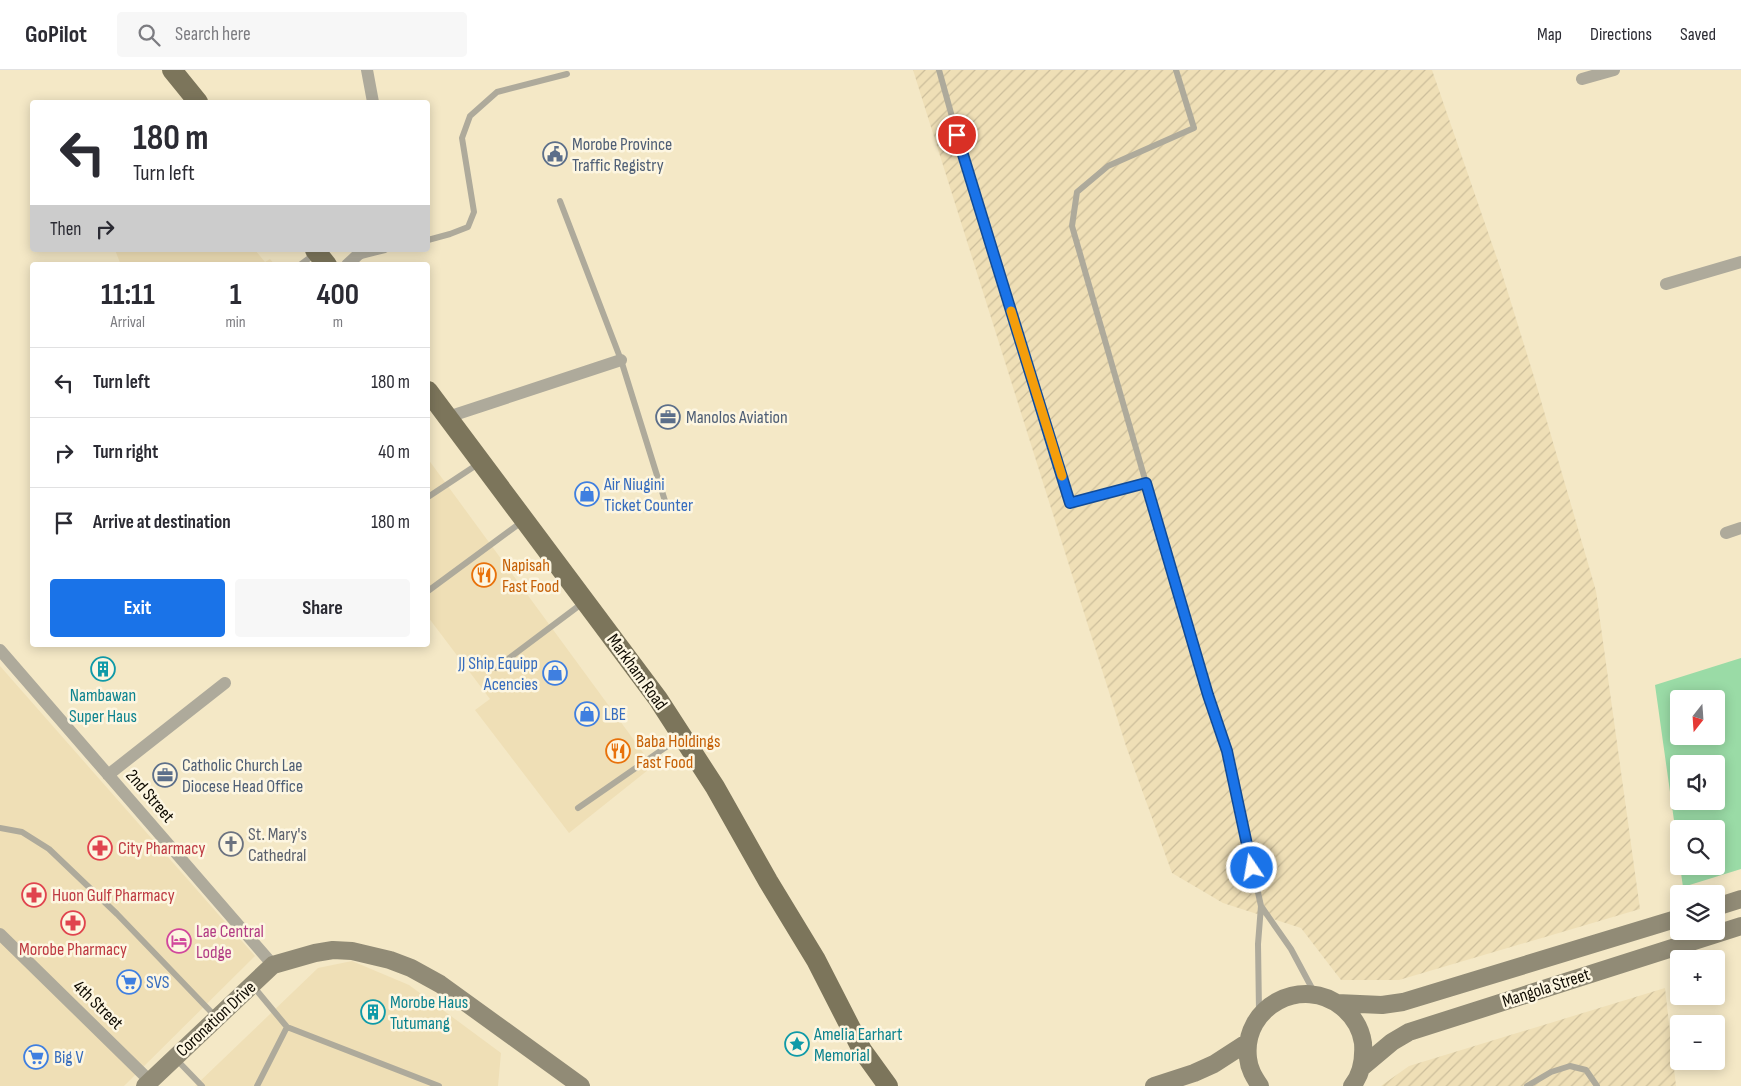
<!DOCTYPE html>
<html lang="en">
<head>
<meta charset="utf-8">
<style>
  body { margin:0; font-family:"Sofia Sans Condensed",sans-serif; background:#f7f7f7; color:#2b2b33; height:100vh; display:flex; flex-direction:column; font-size:19px; white-space:nowrap }
  * { box-sizing:border-box; margin:0 }
  p { font-size:16px; color:#7c7c81 }
  .icon { flex:none; width:28px; height:28px; fill:none; stroke:currentColor; stroke-width:2; stroke-linecap:round; stroke-linejoin:round }
  .map { position:relative; flex:1; overflow:hidden }
  .panel { position:absolute; left:30px; top:192px; width:400px; height:385px; display:flex; flex-direction:column; background:#fff; border-radius:5px; box-shadow:0 2px 12px #0003 }
  .panel>* { flex:none }
  .hud { position:absolute; left:30px; top:30px; width:400px; height:152px; border-radius:5px; box-shadow:0 2px 12px #0003; background:#fff; color:#2b2b33; overflow:hidden }
  .needle { width:32px; rotate:197deg }
  .fabs { position:absolute; left:1670px; top:620px; display:grid; gap:10px }
  .fabs a { display:grid; place-items:center; width:55px; height:55px; border-radius:5px; background:#fff; box-shadow:0 2px 12px #0003; font-size:25px }
  .pin { position:absolute; display:grid; place-items:center; width:42px; height:42px; color:#fff; margin:-21px; border:2px solid #fff; border-radius:50%; box-shadow:0 1px 5px #0007 }
  .me { position:absolute; width:55px; margin:-28px; rotate:348deg; stroke-linejoin:round; filter:drop-shadow(0 0 4px #0008) }
  .turn { display:flex; align-items:center; gap:18px; height:105px; padding:0 20px; font-size:22px }
  .turn .icon { width:65px; height:65px; stroke-width:2.5 }
  .turn b { display:block; font-size:35px; line-height:42px }
  .then { display:flex; align-items:center; height:48px; padding:0 20px; background:#0003; gap:10px; font-size:19px }
  .eta { display:flex; justify-content:space-evenly; align-items:center; height:85px; text-align:center }
  .eta b { font-size:30px; font-weight:700; line-height:35px }
  .primary-button { display:flex; gap:10px; margin-top:auto; padding:10px 20px }
  .primary-button a { flex:1; height:58px; border-radius:5px; background:#1a73e8; color:#fff; font-size:20px; font-weight:700; line-height:58px; text-align:center }
  .primary-button a+a { background:#f7f7f7; color:#2b2b33 }
  ul { padding:0; list-style:none }
  li { display:flex; align-items:center; gap:15px; height:70px; padding:0 20px; border-top:1px solid #e1e1e2 }
  li div { flex:1 }
  li b { display:block; font-size:19px }
  li em { font-style:normal }
  header { display:flex; align-items:center; gap:30px; box-sizing:border-box; height:70px; padding:0 25px; background:#fff; border-bottom:1px solid #e1e1e2 }
  header strong { font-size:24px }
  nav { display:flex; gap:28px; margin-inline-start:auto; font-size:18px }
  .search { width:350px; height:45px; background:#f7f7f7; display:flex; align-items:center; gap:12px; box-sizing:border-box; padding:0 18px; border-radius:5px; color:#7c7c81; font-size:19px }
  .map>svg:first-child { display:block }
</style>
</head>
<body>
<header>
<strong>GoPilot</strong>
<div class="search"><svg class="icon" aria-label="search" viewBox="0 0 24 24"><circle cx="10" cy="10" r="6"/><path d="M15 15l6 6"/></svg>Search here</div>
<nav><a>Map</a><a>Directions</a><a>Saved</a></nav>
</header>
<div class="map">
<svg width="1741" height="1016" viewBox="0 0 1741 1016">
  <defs>
    <pattern id="industrial-furrows" width="10" height="10" patternUnits="userSpaceOnUse" patternTransform="scale(1.25)"><rect width="10" height="10" fill="#efdfb6"/><path d="M-1 1l2-2M0 10L10 0M9 11l2-2" fill="none" stroke="#ccbe9b"/></pattern>
  </defs>
  <rect width="100%" height="100%" fill="#f4e8c6"/>
  <path fill="#efdfb6" d="M115,180H255L265,192L270,189L275,195H121Z
    M428,389L653,696L569,763L475,640L490,629L428,547Z
    M0,596L255,886L124,1016H0Z
    M352,891L409,915L501,983L498,1016H195L318,898Z"/>
  <path fill="url(#industrial-furrows)" d="M913,0H1432L1500,197L1535,310L1596,521L1640,839L1399,910H1341L1301,858L1223,833L1172,803L1126,676Z
    M1665,918L1676,1016H1381L1409,996Z"/>
  <path fill="#9adba6" fill-rule="evenodd" d="M1741,588V799L1683,817L1680,796H1716V759H1679V786L1655,615ZM1679,629H1716V666H1679ZM1679,694H1716V731H1679Z"/>
  <g fill="none" stroke-linecap="round" stroke-linejoin="round">
    <path stroke="#aeaa9b" stroke-width="6" d="M939,0L966,97L1071,433L1146,413
      M1176,0L1194,58L1108,96L1077,122L1072,156L1146,413L1208,625L1227,681L1261,836L1258,874L1259,941
      M560,131L621,290L665,431
      M428,170L450,164L468,157L474,142L462,68L470,46L497,22L567,4
      M361,186L385,180
      M300,195L316,183
      M428,427L478,394
      M428,521L523,451
      M496,598L584,532
      M578,738L679,668
      M0,758L22,762L49,779L117,844L216,947
      M1261,836L1291,879L1314,922
      M253,916L287,957L257,1016
      M287,957L439,1016
      M175,988L202,1016
      M1527,1016L1551,1002L1570,996L1586,1000L1597,1016"/>
    <path stroke="#aeaa9b" stroke-width="12" d="M367,0L373,32
      M1582,9L1614,0
      M347,195L363,180
      M1666,214L1741,192
      M448,347L621,290
      M1726,463L1741,458
      M0,580L273,895
      M108,705L225,613
      M0,864L150,1011"/>
    <path stroke="#918b76" stroke-width="18" d="M1716,837L1741,829
      M1337,933L1382,935L1403,932L1679,848
      M1361,998L1392,972L1409,962L1741,856
      M145,1016L273,895L315,883L333,880L352,881L390,890L411,898L440,914L581,1016
      M1154,1016L1194,1003L1214,994L1248,972
      M1260,1016C1254,1007 1249,999 1248,988C1242,936 1303,905 1342,937C1353,946 1361,959 1363,973C1364,988 1362,1004 1352,1016"/>
    <path stroke="#7c755b" stroke-width="20" d="M172,0L198,32
      M315,180L327,195
      M428,321L658,629L715,717L768,811L816,890L862,980L888,1016"/>
  </g>
  <g fill="none" stroke-linecap="round" stroke-linejoin="round">
    <g stroke="#114b97" stroke-width="12">
      <path id="route" d="M957,65L1070,433L1146,413L1208,625L1227,681L1252,798"/>
    </g>
    <use href="#route" stroke="#1a73e8" stroke-width="9"/>
    <path stroke="#f59e0b" stroke-width="9" d="M1011,241L1062,406"/>
  </g>
  <defs>
    <g id="civic-ring" transform="scale(1.25)"><circle r="9.5" fill="#fdf6e1" stroke="#5c6f8a" stroke-width="1.5"/><path d="M-.6-6.5H3V-4.5H.6V-3L4-1V1h2V6H-6V1h2V-1L-.6-3ZM-1.2 2.5V6h2.4V2.5Z" fill="#5c6f8a"/></g>
    <g id="office-ring" transform="scale(1.25)"><circle r="9.5" fill="#fdf6e1" stroke="#5c6f8a" stroke-width="1.5"/><path d="M-6-3h4V-5.5h4V-3h4V5H-6ZM-1-4.5V-3h2v-1.5ZM-6 0V1H6V0Z" fill="#5c6f8a"/></g>
    <g id="shop-ring" transform="scale(1.25)"><circle r="9.5" fill="#fdf6e1" stroke="#3f7fe0" stroke-width="1.5"/><path d="M-5-2.5h2.3a2.7 3.5 0 0 1 5.4 0H5L5.5 6h-11ZM-1.5-2.5h3a1.5 2.3 0 0 0-3 0Z" fill="#3f7fe0"/></g>
    <g id="restaurant-ring" transform="scale(1.25)"><circle r="9.5" fill="#fdf6e1" stroke="#e8710a" stroke-width="1.5"/><path d="M-5-6h1v4h1v-4h1v4h1v-4h1v5L-1.5 .5V6h-2V.5L-5-1ZM5-6V6H3V1.5H1.5Q1.5-4 5-6Z" fill="#e8710a"/></g>
    <g id="building-ring" transform="scale(1.25)"><circle r="9.5" fill="#fdf6e1" stroke="#0f9aa8" stroke-width="1.5"/><path d="M-4-6H4V6H1V3H-1V6H-4ZM-2.5-4.3h1.7v1.8h-1.7ZM.8-4.3h1.7v1.8H.8ZM-2.5-1h1.7V.8h-1.7ZM.8-1h1.7V.8H.8Z" fill="#0f9aa8"/></g>
    <g id="church-ring" transform="scale(1.25)"><circle r="9.5" fill="#fdf6e1" stroke="#6b7280" stroke-width="1.5"/><path d="M-1.2-6h2.4v3.5h3.3v2.4h-3.3V6h-2.4V-.1h-3.3v-2.4h3.3Z" fill="#6b7280"/></g>
    <g id="pharmacy-ring" transform="scale(1.25)"><circle r="9.5" fill="#fdf6e1" stroke="#e0444e" stroke-width="1.5"/><path d="M-2-6h4v4h4v4h-4v4h-4v-4h-4v-4h4Z" fill="#e0444e"/></g>
    <g id="hotel-ring" transform="scale(1.25)"><circle r="9.5" fill="#fdf6e1" stroke="#d1479c" stroke-width="1.5"/><path d="M-6-4.5h1.5V1H6V5H4.5V3h-9V5H-6ZM-4 0a1.8 1.8 0 1 1 3.6 0ZM.5 0V-2.5h3Q6-2.5 6 0Z" fill="#d1479c"/></g>
    <g id="supermarket-ring" transform="scale(1.25)"><circle r="9.5" fill="#fdf6e1" stroke="#3f7fe0" stroke-width="1.5"/><path d="M-6-5.5h2.5l.6 2H6L4.5 2H-2.5L-4.4-4H-6ZM-1.5 3.2a1.3 1.3 0 1 0 .1 0ZM3 3.2a1.3 1.3 0 1 0 .1 0Z" fill="#3f7fe0"/></g>
    <g id="sight-ring" transform="scale(1.25)"><circle r="9.5" fill="#fdf6e1" stroke="#0f9aa8" stroke-width="1.5"/><path d="M0-6L1.8-2.2L6-1.7L2.9 1.2L3.7 5.4L0 3.3L-3.7 5.4L-2.9 1.2L-6-1.7L-1.8-2.2Z" fill="#0f9aa8"/></g>
  </defs>
  <g fill-rule="evenodd">
    <use href="#civic-ring" x="555" y="84"/>
    <use href="#office-ring" x="668" y="347"/>
    <use href="#shop-ring" x="587" y="424"/>
    <use href="#restaurant-ring" x="484" y="505"/>
    <use href="#building-ring" x="103" y="599"/>
    <use href="#shop-ring" x="555" y="603"/>
    <use href="#shop-ring" x="587" y="644"/>
    <use href="#restaurant-ring" x="618" y="681"/>
    <use href="#office-ring" x="165" y="705"/>
    <use href="#church-ring" x="231" y="774"/>
    <use href="#pharmacy-ring" x="100" y="778"/>
    <use href="#pharmacy-ring" x="34" y="825"/>
    <use href="#pharmacy-ring" x="73" y="853"/>
    <use href="#hotel-ring" x="179" y="871"/>
    <use href="#supermarket-ring" x="129" y="912"/>
    <use href="#building-ring" x="373" y="942"/>
    <use href="#sight-ring" x="797" y="974"/>
    <use href="#supermarket-ring" x="36" y="987"/>
  </g>
  <g text-anchor="middle" dominant-baseline="central" stroke-width="5" stroke-linejoin="round" paint-order="stroke">
    <g font-size="18" fill="#4e5e75" stroke="#fdf6e1" text-anchor="start">
      <text x="572" y="74">Morobe Province<tspan x="572" dy="21">Traffic Registry</tspan></text>
      <text x="686" y="347">Manolos Aviation</text>
      <text x="182" y="695">Catholic Church Lae<tspan x="182" dy="21">Diocese Head Office</tspan></text>
    </g>
    <g font-size="18" fill="#366cbe" stroke="#fdf6e1" text-anchor="start">
      <text x="604" y="414">Air Niugini<tspan x="604" dy="21">Ticket Counter</tspan></text>
      <text x="538" y="593" text-anchor="end">JJ Ship Equipp<tspan x="538" dy="21">Acencies</tspan></text>
      <text x="604" y="644">LBE</text>
      <text x="146" y="912">SVS</text>
      <text x="54" y="987">Big V</text>
    </g>
    <g font-size="18" fill="#c56008" stroke="#fdf6e1" text-anchor="start">
      <text x="502" y="495">Napisah<tspan x="502" dy="21">Fast Food</tspan></text>
      <text x="636" y="671">Baba Holdings<tspan x="636" dy="21">Fast Food</tspan></text>
    </g>
    <g font-size="18" fill="#0f0b02" stroke="#fdf6e1">
      <text transform="translate(637 602) rotate(54)">Markham Road</text>
      <text transform="translate(150 726) rotate(49)">2nd Street</text>
      <text transform="translate(1546 918) rotate(-18)">Mangola Street</text>
      <text transform="translate(98 935) rotate(44)">4th Street</text>
      <text transform="translate(216 949) rotate(-43)">Coronation Drive</text>
    </g>
    <g font-size="18" fill="#0d838f" stroke="#fdf6e1" text-anchor="start">
      <text x="103" y="625" text-anchor="middle">Nambawan<tspan x="103" dy="21">Super Haus</tspan></text>
      <text x="390" y="932">Morobe Haus<tspan x="390" dy="21">Tutumang</tspan></text>
      <text x="814" y="964">Amelia Earhart<tspan x="814" dy="21">Memorial</tspan></text>
    </g>
    <g font-size="18" fill="#5b616d" stroke="#fdf6e1" text-anchor="start">
      <text x="248" y="764">St. Mary's<tspan x="248" dy="21">Cathedral</tspan></text>
    </g>
    <g font-size="18" fill="#be3a42" stroke="#fdf6e1" text-anchor="start">
      <text x="118" y="778">City Pharmacy</text>
      <text x="52" y="825">Huon Gulf Pharmacy</text>
      <text x="73" y="879" text-anchor="middle">Morobe Pharmacy</text>
    </g>
    <g font-size="18" fill="#b23c85" stroke="#fdf6e1" text-anchor="start">
      <text x="196" y="861">Lae Central<tspan x="196" dy="21">Lodge</tspan></text>
    </g>
  </g>
</svg>
<div class="fabs">
<a><svg class="needle" viewBox="-14 -14 28 28"><path d="M0-13l5 13h-10z" fill="#e53935"/><path d="M0 13l5-13h-10z" fill="#7c7c81"/></svg></a>
<a><svg class="icon" aria-label="sound" viewBox="0 0 24 24"><path d="M4 9h4l5-4v14l-5-4H4zM17 9q2 3 0 6"/></svg></a>
<a><svg class="icon" aria-label="search" viewBox="0 0 24 24"><circle cx="10" cy="10" r="6"/><path d="M15 15l6 6"/></svg></a>
<a><svg class="icon" aria-label="layers" viewBox="0 0 24 24"><path d="M12 4l9 5-9 5-9-5zM3 14l9 5 9-5"/></svg></a>
<a>+</a>
<a>−</a>
</div>
<div class="pin" style="left:957px;top:65px;background:#d93025"><svg class="icon" aria-label="arrive" viewBox="0 0 24 24"><path d="M6 21V4h12l-3 4 3 4H6"/></svg></div>
<svg class="me" style="left:1252px;top:798px" viewBox="-20 -20 40 40"><circle r="17" fill="#1a73e8" stroke="#fff" stroke-width="3"/><path d="M0-11L8 9 0 5-8 9z" fill="#fff"/></svg>
<div class="hud">
<div class="turn"><svg class="icon" aria-label="left" viewBox="0 0 24 24"><path d="M17 20v-9H6M10 6l-5 5 5 5"/></svg><div><b>180 m</b>Turn left</div></div>
<div class="then">Then<svg class="icon" aria-label="right" viewBox="0 0 24 24"><path d="M7 20v-9h11M14 6l5 5-5 5"/></svg></div>
</div>
<section class="panel">
<div class="eta">
<div><b>11:11</b><p>Arrival</p></div>
<div><b>1</b><p>min</p></div>
<div><b>400</b><p>m</p></div>
</div>
<ul>
<li><svg class="icon" aria-label="left" viewBox="0 0 24 24"><path d="M17 20v-9H6M10 6l-5 5 5 5"/></svg><div><b>Turn left</b></div><em>180 m</em></li>
<li><svg class="icon" aria-label="right" viewBox="0 0 24 24"><path d="M7 20v-9h11M14 6l5 5-5 5"/></svg><div><b>Turn right</b></div><em>40 m</em></li>
<li><svg class="icon" aria-label="arrive" viewBox="0 0 24 24"><path d="M6 21V4h12l-3 4 3 4H6"/></svg><div><b>Arrive at destination</b></div><em>180 m</em></li>
</ul>
<div class="primary-button"><a>Exit</a><a>Share</a></div>
</section>
</div>
</body>
</html>
